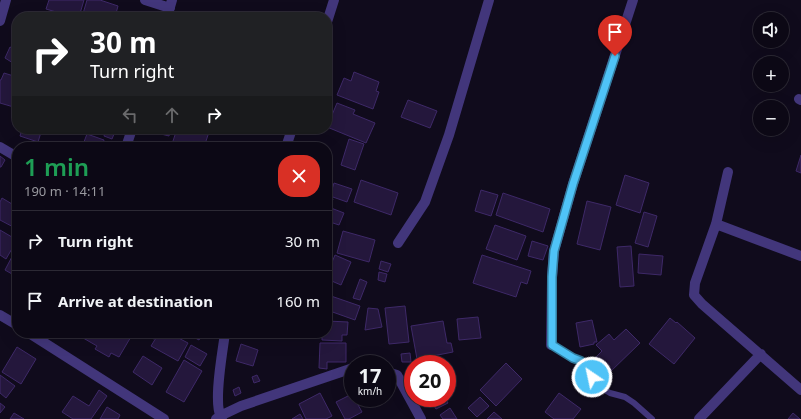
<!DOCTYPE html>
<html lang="en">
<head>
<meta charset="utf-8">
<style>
  body { margin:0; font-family:"Noto Sans",sans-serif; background:#1a1622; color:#f1f3f6; height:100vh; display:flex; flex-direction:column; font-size:15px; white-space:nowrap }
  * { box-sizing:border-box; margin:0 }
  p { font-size:13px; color:#9a9aa0 }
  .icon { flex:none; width:22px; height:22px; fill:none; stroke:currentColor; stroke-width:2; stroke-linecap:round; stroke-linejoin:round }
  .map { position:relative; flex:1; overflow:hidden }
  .details { position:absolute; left:12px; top:142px; width:320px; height:196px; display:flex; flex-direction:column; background:#0c0815; border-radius:16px; box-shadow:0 4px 16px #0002,0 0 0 1px #2c2934 }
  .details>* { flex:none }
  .hud { position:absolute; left:12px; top:12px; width:320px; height:122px; border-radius:16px; box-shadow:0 4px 16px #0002,0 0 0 1px #2c2934; background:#202124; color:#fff; overflow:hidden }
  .fabs { position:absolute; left:753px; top:12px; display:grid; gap:8px }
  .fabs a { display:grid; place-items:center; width:36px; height:36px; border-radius:50%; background:#0c0815; box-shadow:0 4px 16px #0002,0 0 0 1px #2c2934; font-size:20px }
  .speed { position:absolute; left:344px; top:355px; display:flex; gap:8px; font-size:20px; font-weight:700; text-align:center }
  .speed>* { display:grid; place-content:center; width:52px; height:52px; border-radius:50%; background:#0c0815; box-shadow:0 4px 16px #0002,0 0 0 1px #2c2934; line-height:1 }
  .speed small { font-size:10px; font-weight:400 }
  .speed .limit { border:6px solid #d22; background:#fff; color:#111 }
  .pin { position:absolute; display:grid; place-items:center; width:34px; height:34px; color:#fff; margin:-41px -17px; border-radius:50% 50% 50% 0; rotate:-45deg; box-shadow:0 0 4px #0007 }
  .pin .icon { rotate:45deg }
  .me { position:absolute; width:44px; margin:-22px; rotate:326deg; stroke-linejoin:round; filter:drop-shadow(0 0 3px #0008) }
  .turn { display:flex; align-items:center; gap:14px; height:84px; padding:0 12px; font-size:18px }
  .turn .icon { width:52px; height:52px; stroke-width:2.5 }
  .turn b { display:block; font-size:28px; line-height:34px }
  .lanes { display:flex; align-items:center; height:38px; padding:0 12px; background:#0003; justify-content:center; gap:20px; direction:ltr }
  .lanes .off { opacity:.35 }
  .round { display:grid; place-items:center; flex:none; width:42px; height:42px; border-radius:16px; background:#1a1622 }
  .head { display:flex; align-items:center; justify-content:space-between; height:68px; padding:0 12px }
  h1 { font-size:24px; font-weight:600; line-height:30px; color:#1e9e55 }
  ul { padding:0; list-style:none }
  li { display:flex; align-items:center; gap:12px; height:60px; padding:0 12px; border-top:1px solid #2c2934 }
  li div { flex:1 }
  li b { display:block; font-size:15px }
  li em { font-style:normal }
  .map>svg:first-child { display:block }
</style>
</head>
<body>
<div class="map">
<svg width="801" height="419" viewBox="0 0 801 419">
  <rect width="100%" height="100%" fill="#100b1c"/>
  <path fill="#24173c" stroke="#3e2968" d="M49,0H84L79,17H73L46,9Z
    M87,0H100L118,6L115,17H82Z
    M46,13L59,17H45Z
    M10,47L17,50V56L13,63L5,58Z
    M354,72L379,82L376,91L379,92L373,109L337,95L344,78L351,81Z
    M4,73L17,77V108L0,103V80H1Z
    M408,100L437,111L430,128L401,117Z
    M337,103L355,110L353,114L375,123L366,143L327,127Z
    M22,129H42L38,142L20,136Z
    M106,129H116L112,139L104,136Z
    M158,129H171L169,136L157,133Z
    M177,129H210L204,147H171Z
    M243,129H262L261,134Z
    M87,134L104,140L102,147H82Z
    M349,139L364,144L355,170L341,165Z
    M801,155V173L796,171Z
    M0,156L5,160L1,167H0Z
    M625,175L649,183L640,213L616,205Z
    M361,180L398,193L391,215L354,202Z
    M334,183L352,189L347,202L330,196Z
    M481,190L498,195L491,216L475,211Z
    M503,193L550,209L543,232L496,215Z
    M327,197L333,199L328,214H327Z
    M2,198L17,207V229L0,220V202Z
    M587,201L611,207L600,250L577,244Z
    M331,208L344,213L339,225L327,221Z
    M644,212L657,216L648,247L635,243Z
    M495,225L526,236L517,260L486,249Z
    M0,230L17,240L6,259L0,255Z
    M343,231L375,240L369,262L337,253Z
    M532,241L548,246L543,260L528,256Z
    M631,246L634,286L620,287L617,247Z
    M16,249L17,266L12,274L5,270Z
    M639,254L663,256L661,275L638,273Z
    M335,255L351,262L341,285L327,279V274Z
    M482,255L531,271L527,284L521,282L516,297L473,283Z
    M381,261L391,264L388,272L379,269Z
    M379,272L387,274L385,282L378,280Z
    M360,279L367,282L360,300L353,298Z
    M331,296L360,306L355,320L327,310Z
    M405,306L409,342L389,344L385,308Z
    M368,308L378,309L382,327L365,330Z
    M478,317L481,338L459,340L457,319Z
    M670,318L676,323L677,322L695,338L674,364L649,344Z
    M592,320L597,342H594V344L580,347L576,323Z
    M327,321L348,322L347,335H342V341L322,340V333H327Z
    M443,321L447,343H451L453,352L417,359L411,326Z
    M626,329L640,343L609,373L595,358L602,351L596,345L609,334L614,340Z
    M79,333H129L132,335L119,357L111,353L109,357L95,349L97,346L78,335Z
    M135,333H146L143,338Z
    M152,333H157L154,339L150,337Z
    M159,333H169L188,343L178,361L151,346Z
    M186,333H203L199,340Z
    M320,343H346V362H327V369L319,368Z
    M241,344L258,350L253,366L236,361Z
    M191,345L207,354L200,366L185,357Z
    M17,347L36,359L21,384L2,372Z
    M410,353L411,362H402L401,354Z
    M143,356L162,368L152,385L133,372Z
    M184,360L202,371L184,402L166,392Z
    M506,363L522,379L496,406L480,390Z
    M0,375L15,386L6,398L0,393Z
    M257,375L260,381L254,383L252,377Z
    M239,387L241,393L235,396L233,390Z
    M99,390L107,396L91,419H73L62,412L73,396L89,406Z
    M320,393L332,416L326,419H306L299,404Z
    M559,393L581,409L573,419H554L545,412Z
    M352,394L362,412L349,419H345L336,402Z
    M480,397L489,406L477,417L468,408Z
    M429,398H445L448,403L436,409Z
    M0,403L5,407L0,413Z
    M107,407L120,415L118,419H100Z
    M450,408L457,419H443L440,415Z
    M494,412L502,419H487Z
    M14,413L24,419H10Z
    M793,413L800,419H788Z
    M300,414L303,419H292Z"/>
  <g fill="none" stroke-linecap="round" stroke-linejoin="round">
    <path stroke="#42367b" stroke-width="6" d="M551,345L573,358L581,361L598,386L610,393L625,397L634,403L652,419"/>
    <path stroke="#42367b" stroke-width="10" d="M145,0L170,8
      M167,17L172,0
      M0,21L6,0
      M327,22L334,0
      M799,99L801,100
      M0,147L17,157
      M126,147L132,129
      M286,147L292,129
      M728,172L716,224L695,283L694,295L702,304L801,390
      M716,224L801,256
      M398,243L425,202L449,135L489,0
      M0,315L17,325
      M29,333L164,419
      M551,345L552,277L554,251L573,184L633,0
      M387,372L397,375L421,419
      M216,419L220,416L241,406L353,368
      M222,419C212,406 223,350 225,333
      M699,419L761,354"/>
  </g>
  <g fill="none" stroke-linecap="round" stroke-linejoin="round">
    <g stroke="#337fa1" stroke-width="10">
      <path id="route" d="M592,377L581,361L573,358L552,345V277L554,251L573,184L615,56"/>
    </g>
    <use href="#route" stroke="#4fc3f7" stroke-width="7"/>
  </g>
</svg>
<div class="fabs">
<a><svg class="icon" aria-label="sound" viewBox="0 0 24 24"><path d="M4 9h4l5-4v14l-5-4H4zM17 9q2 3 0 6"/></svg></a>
<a>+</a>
<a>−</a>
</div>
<div class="speed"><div>17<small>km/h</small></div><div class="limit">20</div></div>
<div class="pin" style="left:615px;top:56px;background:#d93025"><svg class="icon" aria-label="arrive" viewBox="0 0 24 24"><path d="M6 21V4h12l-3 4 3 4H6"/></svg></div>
<svg class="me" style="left:592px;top:377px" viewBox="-20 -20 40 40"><circle r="17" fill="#4fc3f7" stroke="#fff" stroke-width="3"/><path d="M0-11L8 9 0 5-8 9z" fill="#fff"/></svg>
<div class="hud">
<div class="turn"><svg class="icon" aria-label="right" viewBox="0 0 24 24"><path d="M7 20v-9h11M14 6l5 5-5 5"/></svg><div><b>30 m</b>Turn right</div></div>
<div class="lanes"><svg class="icon off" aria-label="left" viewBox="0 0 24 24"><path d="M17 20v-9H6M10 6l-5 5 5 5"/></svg><svg class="icon off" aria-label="ahead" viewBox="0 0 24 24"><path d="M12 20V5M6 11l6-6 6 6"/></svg><svg class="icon" aria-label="right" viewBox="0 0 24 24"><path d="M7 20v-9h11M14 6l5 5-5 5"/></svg></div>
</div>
<section class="details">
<div class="head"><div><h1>1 min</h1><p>190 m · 14:11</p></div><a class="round" style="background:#d93025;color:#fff"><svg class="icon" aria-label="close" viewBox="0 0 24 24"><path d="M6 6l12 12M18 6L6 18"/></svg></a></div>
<ul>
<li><svg class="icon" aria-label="right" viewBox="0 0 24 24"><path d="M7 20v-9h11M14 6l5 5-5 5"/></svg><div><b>Turn right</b></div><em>30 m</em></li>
<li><svg class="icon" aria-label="arrive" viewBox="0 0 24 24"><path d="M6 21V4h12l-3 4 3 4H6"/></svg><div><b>Arrive at destination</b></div><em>160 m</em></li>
</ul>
</section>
</div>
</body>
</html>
